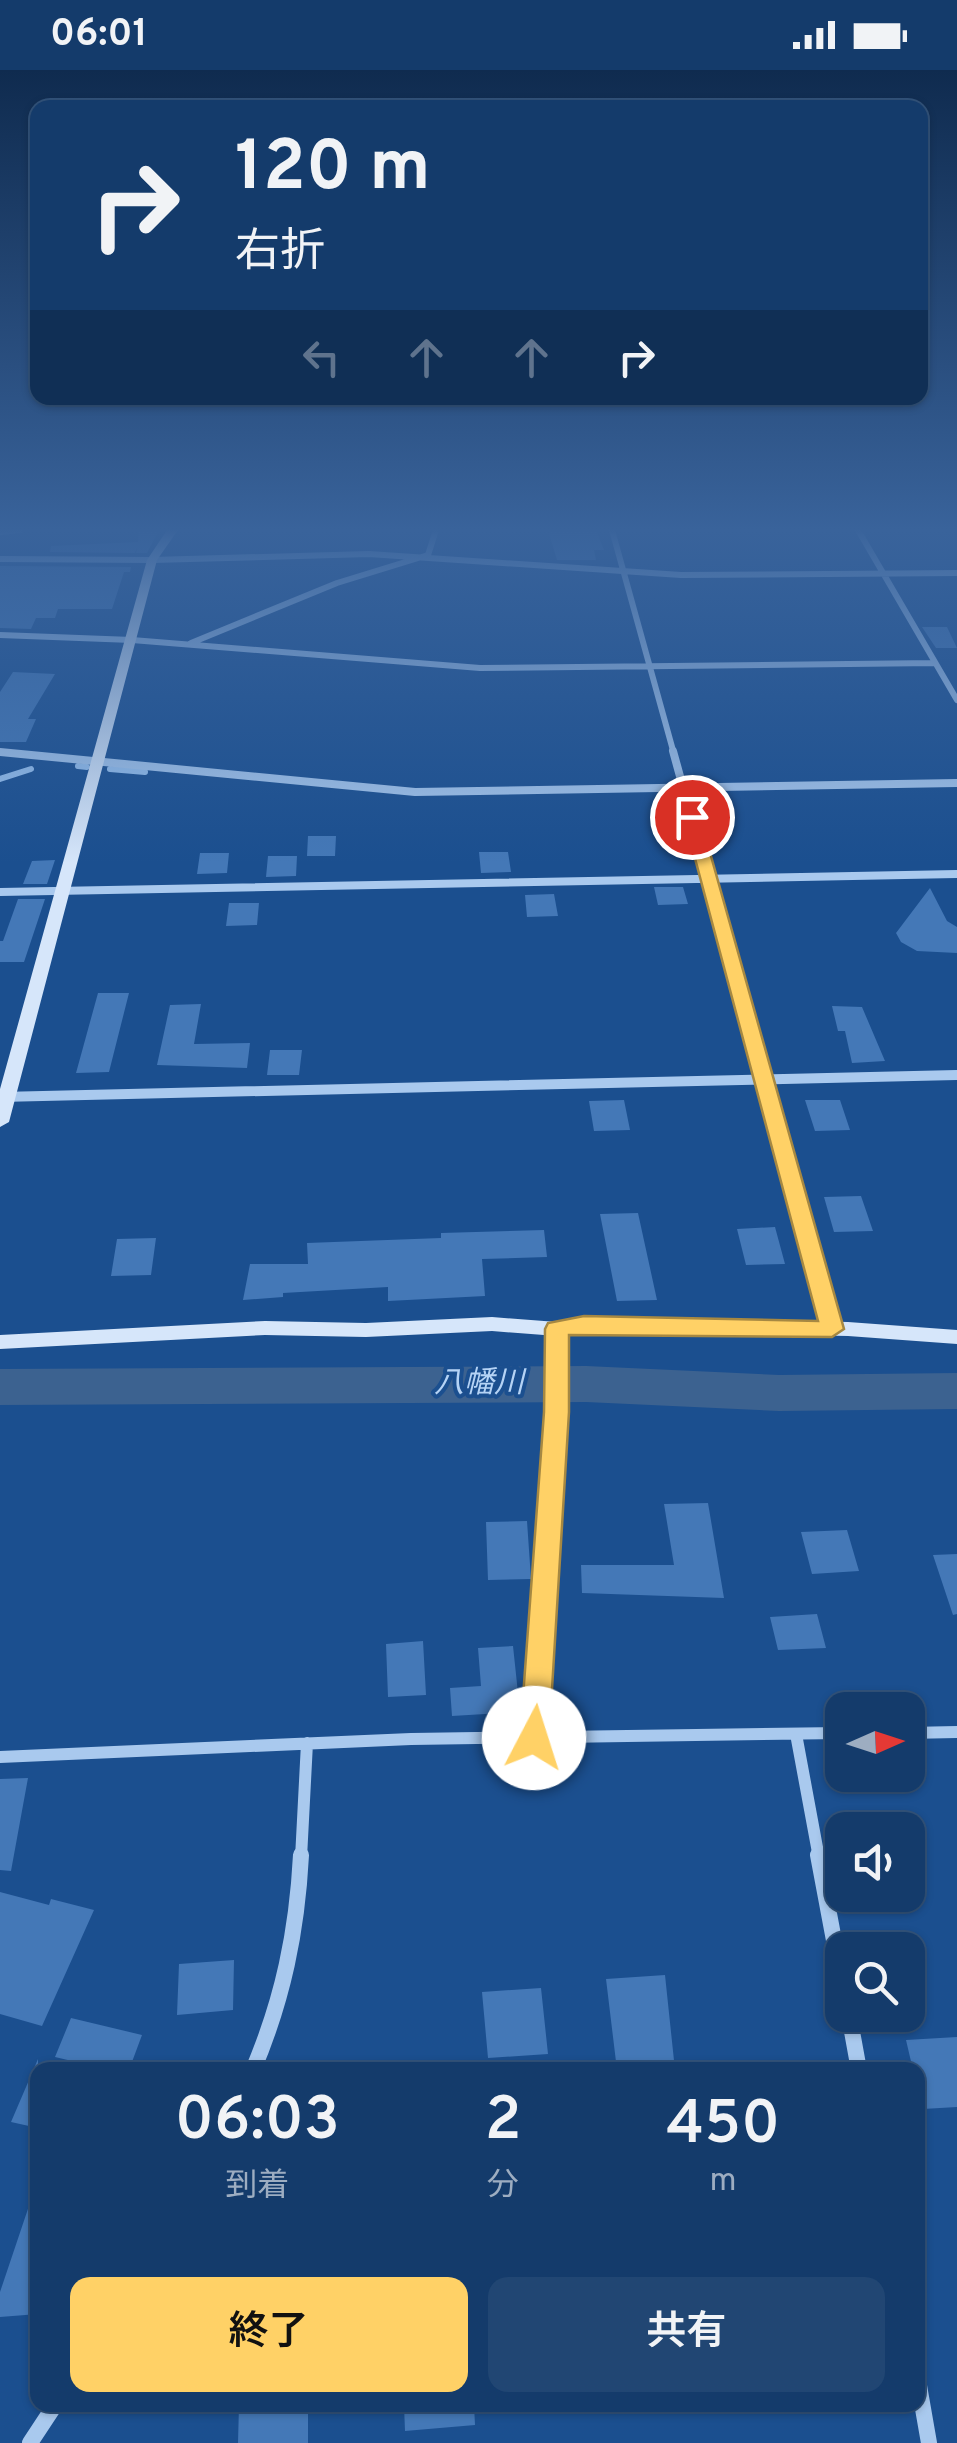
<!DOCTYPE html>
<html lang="ja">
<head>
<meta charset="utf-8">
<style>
  body { margin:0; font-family:Overpass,"Noto Sans JP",sans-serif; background:#214673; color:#f1f3f6; height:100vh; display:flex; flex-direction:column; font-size:38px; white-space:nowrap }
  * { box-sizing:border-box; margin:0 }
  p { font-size:32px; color:#9dadc1 }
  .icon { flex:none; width:55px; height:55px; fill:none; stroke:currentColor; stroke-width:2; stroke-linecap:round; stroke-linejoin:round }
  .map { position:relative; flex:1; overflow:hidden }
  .side { position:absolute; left:30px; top:1992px; width:895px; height:350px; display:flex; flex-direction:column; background:#143b6b; border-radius:20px; box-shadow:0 2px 8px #0004,0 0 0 2px #33557e }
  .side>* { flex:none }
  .hud { position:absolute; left:30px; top:30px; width:898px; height:305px; border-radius:20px; box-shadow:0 2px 8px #0004,0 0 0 2px #33557e; background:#143b6b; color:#f1f3f6; overflow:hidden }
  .needle { width:65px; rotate:87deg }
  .fabs { position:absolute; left:825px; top:1622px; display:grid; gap:20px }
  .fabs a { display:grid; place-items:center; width:100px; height:100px; border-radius:20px; background:#143b6b; box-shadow:0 2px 8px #0004,0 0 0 2px #33557e; font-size:50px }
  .pin { position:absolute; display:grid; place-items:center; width:85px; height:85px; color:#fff; margin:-42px; border:5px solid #fff; border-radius:50%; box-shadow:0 2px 10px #0007 }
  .me { position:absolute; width:110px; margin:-55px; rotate:5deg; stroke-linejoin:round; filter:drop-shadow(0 0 8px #0008) }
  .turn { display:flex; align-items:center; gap:35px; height:210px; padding:0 40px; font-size:45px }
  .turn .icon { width:130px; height:130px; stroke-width:2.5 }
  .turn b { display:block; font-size:70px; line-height:85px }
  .lanes { display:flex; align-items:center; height:95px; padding:0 40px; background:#0003; justify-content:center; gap:50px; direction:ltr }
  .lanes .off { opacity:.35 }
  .eta { display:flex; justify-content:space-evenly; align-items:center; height:170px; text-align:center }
  .eta b { font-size:60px; font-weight:600; line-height:70px }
  .action { display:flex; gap:20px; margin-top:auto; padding:20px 40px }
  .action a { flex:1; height:115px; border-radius:20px; background:#ffd166; color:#111; font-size:40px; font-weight:600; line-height:115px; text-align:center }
  .action a+a { background:#214673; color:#f1f3f6 }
  .status { display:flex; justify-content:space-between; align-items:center; height:70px; padding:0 50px; background:#143b6b; direction:ltr }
  .status svg { height:28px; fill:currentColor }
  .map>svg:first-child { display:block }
</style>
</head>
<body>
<div class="status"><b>06:01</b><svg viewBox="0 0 49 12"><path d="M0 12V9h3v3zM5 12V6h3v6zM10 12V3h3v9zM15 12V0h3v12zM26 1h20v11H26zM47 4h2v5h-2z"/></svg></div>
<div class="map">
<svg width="957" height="2373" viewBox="0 0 957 2373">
  <rect width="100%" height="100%" fill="#1b4f8f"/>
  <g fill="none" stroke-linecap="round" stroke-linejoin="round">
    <path stroke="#9cc4f0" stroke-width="6" d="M78,696L87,697
      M110,699L145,702
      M0,709L31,699"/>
    <path fill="#3c6290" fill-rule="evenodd" d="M586,1296L779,1305L957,1303V1339L779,1341L586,1332L0,1335V1299Z"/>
  </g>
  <path fill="#4478b7" d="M139,460H159L147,483H136L137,478L135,483L50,482L51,476L138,472Z
    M548,460H596L604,480H594L596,490H557Z
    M0,496L131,497L130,502H124L112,539H58L55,548H36L31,559L0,558Z
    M922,557H947L957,578H936Z
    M13,602L55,604L28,649H36L26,672H0V622Z
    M308,766H336L335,786H307Z
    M479,782H508L511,802L481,803Z
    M200,783H229L227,803L197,804Z
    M268,786H297L296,806L266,807Z
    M55,790L47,814H23L32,791Z
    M654,817H683L688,834L658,835Z
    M930,818L947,851L957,857V883L917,881L901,872L896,863Z
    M554,824L558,846L527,847L525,825Z
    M18,829H45L24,892H0V871H3Z
    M229,833H259L257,855L226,856Z
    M98,923H129L109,1002L76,1003Z
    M201,934L194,974L250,973L247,998L157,995L170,935Z
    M832,936L862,937L885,991L852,993L845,961H838Z
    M270,980H302L299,1005H267Z
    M624,1030L630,1060L594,1061L589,1031Z
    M805,1030H840L850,1060L815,1061Z
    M861,1126L873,1161L834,1162L824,1127Z
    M638,1143L657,1230L617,1231L600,1144Z
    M775,1157L785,1194L746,1195L737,1159Z
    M544,1160L547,1187L482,1189L485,1226L388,1231V1217L283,1223V1227L243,1230L250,1194H308L307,1173L441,1168V1163Z
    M156,1168L151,1205L111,1206L117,1169Z
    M708,1433L724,1528L582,1523L581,1495H674L664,1434Z
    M527,1451L531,1509L488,1510L486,1452Z
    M847,1460L859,1501L812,1504L801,1462Z
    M957,1484V1544L953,1545L933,1485Z
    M817,1544L826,1578L778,1580L770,1547Z
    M423,1571L426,1625L388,1627L386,1574Z
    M513,1576L520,1642L452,1646L450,1618L481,1616L478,1578Z
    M28,1708L11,1801L0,1800V1709Z
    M0,1822L49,1835L51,1829L94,1840L42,1956L0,1944Z
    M234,1890L233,1940L177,1945L179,1894Z
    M665,1905L675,2000H617L606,1909Z
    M541,1918L548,1984L488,1988L482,1922Z
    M71,1948L142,1965L129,2000H110L55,1987Z
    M957,1967V2037L923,2039L918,2000H913L906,1970Z
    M38,1989V2058L11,2052Z
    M34,2121H38V2244L0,2247V2222Z
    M239,2335H308V2373H238Z
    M404,2335H474L475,2355L405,2361Z"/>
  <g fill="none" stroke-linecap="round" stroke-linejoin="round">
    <path stroke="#a9c9ee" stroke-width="6" d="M612,460L674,684
      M858,460L957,630
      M0,462L20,460
      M0,489L152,490L369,484L681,505L957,503
      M0,565L132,570L480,598L935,593
      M191,573L337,513L428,485L436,460
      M0,682L19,684"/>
    <path stroke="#a9c9ee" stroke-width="8" d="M673,681L752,967
      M0,682L415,722L957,713
      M0,822L957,804"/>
    <path stroke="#a9c9ee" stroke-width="10" d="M751,964L832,1259
      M0,1027L957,1005
      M556,1328L557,1259"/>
    <path stroke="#a9c9ee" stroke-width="12" d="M908,1663L957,1662
      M796,1664L819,1788
      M535,1668L556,1325
      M0,1687L411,1669L842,1663
      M301,1788L307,1673"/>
    <path stroke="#a9c9ee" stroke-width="16" d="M818,1785L842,1913
      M849,1945L859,2000
      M253,2000C283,1929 297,1862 301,1785
      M918,2310L929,2373
      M30,2373L55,2335"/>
    <path fill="#d6e6fa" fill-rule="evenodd" d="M167,460H178L157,490L9,1052L0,1057V1019L147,490Z
      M492,1247L557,1252L584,1247L848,1252L957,1260V1274L848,1266L584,1261L557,1266L492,1261L366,1267L265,1265L0,1279V1265L265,1251L366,1253Z"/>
  </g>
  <linearGradient id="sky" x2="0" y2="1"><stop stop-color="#0f2b4f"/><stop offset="0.58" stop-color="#39639b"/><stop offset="1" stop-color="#39639b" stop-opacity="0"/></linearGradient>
  <rect width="957" height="793" fill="url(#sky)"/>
  <path fill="#ffd166" stroke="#a68842" stroke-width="2.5" d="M692,742L700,747L844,1259L832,1267L569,1265V1342L549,1668L545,1677L534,1681L524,1677L520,1668L544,1342L545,1259L548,1253L584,1246L818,1251L684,747Z"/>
  <g text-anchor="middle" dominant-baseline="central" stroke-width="8" stroke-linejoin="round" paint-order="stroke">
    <g font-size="30" font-style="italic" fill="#b5d3f5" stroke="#1b4f8f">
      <text x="479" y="1314">八幡川</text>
    </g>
  </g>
</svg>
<div class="fabs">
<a><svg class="needle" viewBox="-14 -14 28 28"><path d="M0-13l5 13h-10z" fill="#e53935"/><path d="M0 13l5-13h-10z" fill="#9dadc1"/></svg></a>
<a><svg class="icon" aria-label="sound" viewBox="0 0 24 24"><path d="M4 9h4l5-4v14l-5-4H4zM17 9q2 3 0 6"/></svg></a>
<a><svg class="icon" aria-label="search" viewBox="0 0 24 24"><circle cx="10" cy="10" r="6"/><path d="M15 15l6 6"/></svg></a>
</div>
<div class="pin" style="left:692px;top:747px;background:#d93025"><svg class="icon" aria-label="arrive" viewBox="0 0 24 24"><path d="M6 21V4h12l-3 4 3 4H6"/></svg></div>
<svg class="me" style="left:534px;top:1668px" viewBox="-20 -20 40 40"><circle r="19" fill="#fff"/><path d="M0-13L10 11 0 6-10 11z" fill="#ffd166"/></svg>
<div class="hud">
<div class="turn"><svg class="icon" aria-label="right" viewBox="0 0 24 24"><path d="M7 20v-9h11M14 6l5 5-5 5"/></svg><div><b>120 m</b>右折</div></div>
<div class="lanes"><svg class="icon off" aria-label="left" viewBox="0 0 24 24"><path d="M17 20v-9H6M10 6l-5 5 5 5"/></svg><svg class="icon off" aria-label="ahead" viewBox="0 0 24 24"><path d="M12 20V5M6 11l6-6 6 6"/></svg><svg class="icon off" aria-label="ahead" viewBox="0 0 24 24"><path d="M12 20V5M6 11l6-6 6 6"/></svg><svg class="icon" aria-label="right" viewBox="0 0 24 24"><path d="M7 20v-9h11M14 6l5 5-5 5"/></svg></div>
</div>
<section class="side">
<div class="eta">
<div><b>06:03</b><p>到着</p></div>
<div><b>2</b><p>分</p></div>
<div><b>450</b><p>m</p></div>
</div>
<div class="action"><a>終了</a><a>共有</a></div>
</section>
</div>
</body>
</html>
